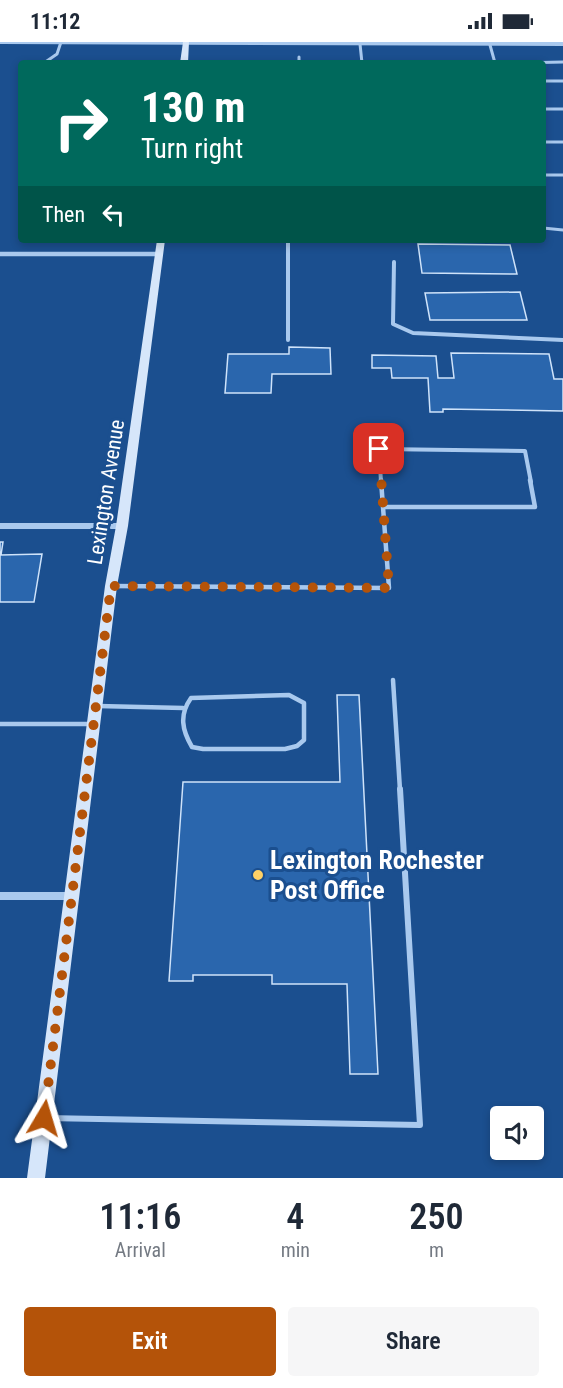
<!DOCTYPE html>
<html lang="en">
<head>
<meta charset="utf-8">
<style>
  body { margin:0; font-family:"Roboto Condensed",sans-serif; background:#f6f6f7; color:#1f2937; height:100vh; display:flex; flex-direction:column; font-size:22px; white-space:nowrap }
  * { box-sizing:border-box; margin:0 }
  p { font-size:20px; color:#747a83 }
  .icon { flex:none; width:33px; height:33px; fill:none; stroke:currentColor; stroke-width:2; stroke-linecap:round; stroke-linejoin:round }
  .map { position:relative; height:1136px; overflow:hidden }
  .drawer { display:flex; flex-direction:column; background:#fff; flex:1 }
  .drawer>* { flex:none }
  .hud { position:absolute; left:18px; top:18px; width:528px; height:183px; border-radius:6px; box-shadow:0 3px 9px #0003; background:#00695c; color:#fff; overflow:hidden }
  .fabs { position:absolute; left:490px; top:1064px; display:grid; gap:12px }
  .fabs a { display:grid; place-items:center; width:54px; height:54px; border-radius:6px; background:#fff; box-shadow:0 3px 9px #0003; font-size:30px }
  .pin { position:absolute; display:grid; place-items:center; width:51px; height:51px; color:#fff; margin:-26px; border-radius:12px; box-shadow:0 3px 9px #0006 }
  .me { position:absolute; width:66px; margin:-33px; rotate:7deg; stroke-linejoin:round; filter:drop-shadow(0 0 4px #0008) }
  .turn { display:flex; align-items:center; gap:21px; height:126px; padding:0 24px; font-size:27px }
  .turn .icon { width:78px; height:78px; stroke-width:2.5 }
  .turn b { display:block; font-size:42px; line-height:51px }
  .then { display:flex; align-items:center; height:57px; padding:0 24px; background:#0003; gap:12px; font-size:22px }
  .eta { display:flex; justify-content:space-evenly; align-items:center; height:102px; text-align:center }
  .eta b { font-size:36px; font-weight:600; line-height:42px }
  .button { display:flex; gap:12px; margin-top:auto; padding:12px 24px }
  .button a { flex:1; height:69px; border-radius:6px; background:#b45309; color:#fff; font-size:24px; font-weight:600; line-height:69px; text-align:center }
  .button a+a { background:#f6f6f7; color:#1f2937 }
  .status { display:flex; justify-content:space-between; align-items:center; height:42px; padding:0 30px; background:#fff; direction:ltr }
  .status svg { height:16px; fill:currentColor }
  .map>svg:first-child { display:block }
</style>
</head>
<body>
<div class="status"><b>11:12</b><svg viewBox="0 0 49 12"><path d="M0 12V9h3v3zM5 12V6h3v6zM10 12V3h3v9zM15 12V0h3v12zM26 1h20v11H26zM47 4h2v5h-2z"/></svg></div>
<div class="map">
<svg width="563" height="1136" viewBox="0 0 563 1136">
  <rect width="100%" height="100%" fill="#1b4f8f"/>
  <path fill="#2a66ad" stroke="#cfe3fa" stroke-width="1.5" d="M418,202L510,203L517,232L422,231Z
    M520,250L527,278H430L425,251Z
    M289,305L330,306L331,332H272L271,351H225L228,312H289Z
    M451,311L549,312L554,337H563V369L443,367V370H430L428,336H392L391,326H372V313L436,314L438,336H454Z
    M0,500H3L1,513L42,512L34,560H0Z
    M337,653H359L378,1032H350L347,942H272V933H193V939H169L183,740H340Z"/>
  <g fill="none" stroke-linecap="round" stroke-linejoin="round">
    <path stroke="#a9c9ee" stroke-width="3" d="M360,2L362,21
      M490,3L495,21
      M299,15V21
      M44,21L57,12L61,0
      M518,21L563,20
      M543,39H563
      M543,67H563
      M543,100H563
      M543,133H563
      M543,186L563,188"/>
    <path stroke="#a9c9ee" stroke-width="4" d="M288,198V298
      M394,220L393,282L413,291L563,298
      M381,440L379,407L525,409L531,440"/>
    <path stroke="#a9c9ee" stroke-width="4.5" d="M381,438L383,465
      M383,465H535L530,438
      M111,544L389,546L383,465
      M393,638L400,748
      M289,653L304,661V698L297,704L285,707H203L192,705C182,688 179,673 191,656Z
      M98,664L183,666
      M0,682H90"/>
    <path stroke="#a9c9ee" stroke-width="6" d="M46,1076L420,1083L400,747"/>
    <path stroke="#a9c9ee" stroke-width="4" d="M0,0L563,2"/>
    <path stroke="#a9c9ee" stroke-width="4.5" d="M0,212H159"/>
    <path stroke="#a9c9ee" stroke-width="6" d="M0,484H122"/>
    <path stroke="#a9c9ee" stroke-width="8" d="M0,854H70"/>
    <path fill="#d6e6fa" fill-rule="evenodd" d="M183,0H189L188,21H180Z
      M157,198H165L128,484L117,544L45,1136H27L105,544L116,484Z"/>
  </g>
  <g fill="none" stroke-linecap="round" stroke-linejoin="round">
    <path stroke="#b45309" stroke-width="10" stroke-dasharray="0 18" d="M44,1076L111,544L389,546L379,407"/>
  </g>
  <circle fill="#ffd166" stroke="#1b4f8f" stroke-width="2" cx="258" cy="833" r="6"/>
  <g text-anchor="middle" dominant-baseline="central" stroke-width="6" stroke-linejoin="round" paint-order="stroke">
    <g font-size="21" fill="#fff" stroke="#1b4f8f">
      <text transform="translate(106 450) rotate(-81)">Lexington Avenue</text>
    </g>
    <g font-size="26" font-weight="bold" fill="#fff" stroke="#1b4f8f" text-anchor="start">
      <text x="270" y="818">Lexington Rochester<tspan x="270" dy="30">Post Office</tspan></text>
    </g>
  </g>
</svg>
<div class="fabs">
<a><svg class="icon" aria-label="sound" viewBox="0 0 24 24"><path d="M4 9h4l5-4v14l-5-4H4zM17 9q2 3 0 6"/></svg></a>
</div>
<div class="pin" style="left:379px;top:407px;background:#d93025"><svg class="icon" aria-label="arrive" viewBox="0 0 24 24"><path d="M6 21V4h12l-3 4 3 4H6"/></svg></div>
<svg class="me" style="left:44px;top:1076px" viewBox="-20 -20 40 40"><path d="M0-17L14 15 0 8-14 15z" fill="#b45309" stroke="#fff" stroke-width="4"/></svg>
<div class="hud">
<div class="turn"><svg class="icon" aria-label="right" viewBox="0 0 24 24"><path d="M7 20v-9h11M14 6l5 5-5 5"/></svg><div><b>130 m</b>Turn right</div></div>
<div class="then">Then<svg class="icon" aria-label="left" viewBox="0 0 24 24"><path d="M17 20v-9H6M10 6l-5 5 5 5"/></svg></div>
</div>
</div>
<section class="drawer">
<div class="eta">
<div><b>11:16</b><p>Arrival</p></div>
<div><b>4</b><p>min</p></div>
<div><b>250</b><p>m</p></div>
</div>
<div class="button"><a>Exit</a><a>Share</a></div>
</section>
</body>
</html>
